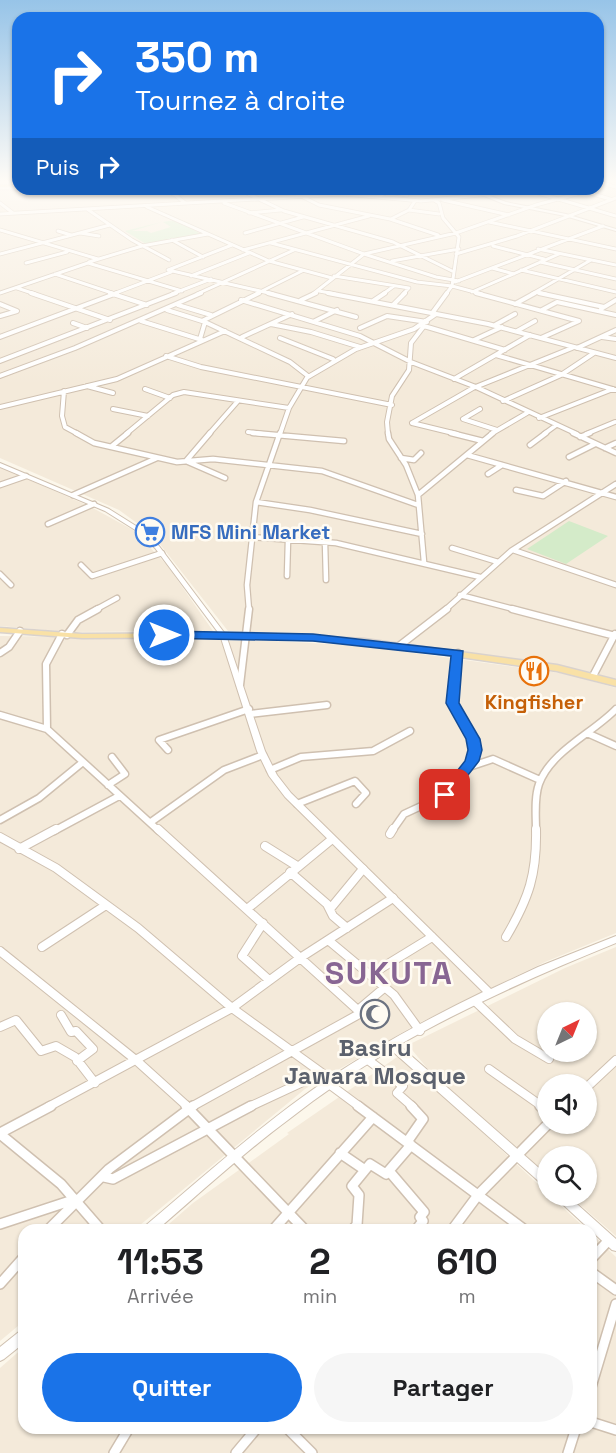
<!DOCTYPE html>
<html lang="fr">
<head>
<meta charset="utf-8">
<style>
  body { margin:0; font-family:"Space Grotesk",sans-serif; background:#f6f6f6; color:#202124; height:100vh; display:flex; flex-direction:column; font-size:22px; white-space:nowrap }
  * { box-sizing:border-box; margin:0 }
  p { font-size:20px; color:#757577 }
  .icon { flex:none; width:33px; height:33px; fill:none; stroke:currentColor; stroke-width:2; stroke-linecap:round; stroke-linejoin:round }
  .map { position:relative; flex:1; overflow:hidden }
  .sheet { position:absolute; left:18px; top:1224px; width:579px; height:210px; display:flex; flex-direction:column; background:#fff; border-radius:18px; box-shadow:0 2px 4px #0004 }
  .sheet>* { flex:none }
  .guide { position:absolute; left:12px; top:12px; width:592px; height:183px; border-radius:18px; box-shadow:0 2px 4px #0004; background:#1a73e8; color:#fff; overflow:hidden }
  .needle { width:39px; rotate:43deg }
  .controls { position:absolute; left:537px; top:1002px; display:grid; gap:12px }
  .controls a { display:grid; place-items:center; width:60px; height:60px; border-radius:50%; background:#fff; box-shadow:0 2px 4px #0004; font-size:30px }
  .pin { position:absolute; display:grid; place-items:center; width:51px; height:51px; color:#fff; margin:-26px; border-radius:12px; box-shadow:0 3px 9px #0006 }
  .me { position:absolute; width:66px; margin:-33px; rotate:90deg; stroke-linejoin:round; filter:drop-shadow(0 0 4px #0008) }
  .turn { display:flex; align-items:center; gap:21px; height:126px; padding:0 24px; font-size:27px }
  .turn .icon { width:78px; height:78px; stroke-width:2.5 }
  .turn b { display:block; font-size:42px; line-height:51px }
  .then { display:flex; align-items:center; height:57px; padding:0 24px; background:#0003; gap:12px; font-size:22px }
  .eta { display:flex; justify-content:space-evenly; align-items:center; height:102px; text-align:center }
  .eta b { font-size:36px; font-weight:700; line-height:42px }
  .action { display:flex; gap:12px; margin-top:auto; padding:12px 24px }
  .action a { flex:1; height:69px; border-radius:36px; background:#1a73e8; color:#fff; font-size:24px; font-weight:700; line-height:69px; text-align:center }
  .action a+a { background:#f6f6f6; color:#202124 }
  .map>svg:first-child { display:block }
</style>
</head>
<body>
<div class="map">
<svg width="616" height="1453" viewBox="0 0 616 1453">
  <rect width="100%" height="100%" fill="#fcf7eb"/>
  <path fill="#f4eada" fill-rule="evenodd" d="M599,182H616V229L572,216L512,204L471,189H598Z
    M18,185V189H468L509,205L567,216L616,231V680L562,666L381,640L228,631L152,534L119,510L0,458V186Z
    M0,467L91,507L133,530L167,565L213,631L68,632L0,626Z
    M0,636L241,639L363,646L567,674L616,688V933L545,962L417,1024L305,1089L134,1230H24V1321L0,1341Z
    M616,947V1236L570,1196H586V1156H548L547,1176L427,1068L408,1045L565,968ZM548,1012H586V1052H548ZM548,1084H586V1124H548Z
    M400,1055L587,1230H162L193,1203L289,1134L287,1133Z
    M591,1233L616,1257V1453H0V1368L24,1347V1428H591Z"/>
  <path fill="#d4ebc9" d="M175,220L201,234L146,244L125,231L162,222L132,231H147L151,233L171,227L163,222Z
    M569,521L608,536L566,564L527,549Z"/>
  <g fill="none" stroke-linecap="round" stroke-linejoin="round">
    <g stroke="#cfc0b0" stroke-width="4.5">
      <path id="minor-far5" d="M0,182H18
        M598,182L616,187
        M0,188H18
        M168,189L185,203
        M238,189L284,211L393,242L452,271
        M287,189L319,205L390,219L438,235
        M421,189H426
        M576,189L610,199
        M531,191L616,216
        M250,192L273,189
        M387,192L407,195
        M298,193L311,189
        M173,194L221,189
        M377,197L390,191L382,189
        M434,200L439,203L443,218L459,237L452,286L446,294
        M443,200L509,215
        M0,203L13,213
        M224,203L364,254L436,277L459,281
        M147,207L269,261L332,278
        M87,209L132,240L169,260
        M409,210L439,214
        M249,213L281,210
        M0,214L343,194L421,201L541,189
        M391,219L409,210L415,201
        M489,222L616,249
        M0,230L98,259
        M58,231L71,235
        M80,233L99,236
        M245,233L303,217
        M172,240L203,257
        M271,243L417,282L452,286L482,294
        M493,246L544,259
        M538,249L616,265
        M243,250L369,216
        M0,254L110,225
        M456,254L517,236L616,198
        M392,261L459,249
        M89,262L142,246L208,234
        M540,262L616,279
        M26,263L67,252
        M492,268L514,274
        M168,270L273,294
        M168,270L232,245
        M521,270L616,292
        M55,274L115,294
        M191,276L249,253
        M334,276L409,288L403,294
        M455,282L603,226
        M17,288L35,294
        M319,291L335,294
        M472,292L559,254
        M536,292L546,294
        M0,293L88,263L182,291
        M113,294L171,272
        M172,294L211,279
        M197,294L294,250
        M256,294L302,271
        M313,294L364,254L456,233L536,205L584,192
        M383,294L394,286
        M532,294L591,260"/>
    </g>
    <g stroke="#cfc0b0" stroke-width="6">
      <path id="minor-far4" d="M31,293L110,320
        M110,293L147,305
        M268,293L356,317
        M328,293L488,324L616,358
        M476,293L579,321L541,338
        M539,293L604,307
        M241,300L360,336L411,362L476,387L577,434
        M301,300L316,293
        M373,301L385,293
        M0,304L17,311L0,316
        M515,304L535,293
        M178,305L211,315
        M393,305L405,293
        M601,309L616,300
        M167,310L202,321
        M542,310L557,302L616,315
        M141,321L202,340
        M315,321L337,310
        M205,322L290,362L308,376L289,408L280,434
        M73,323L87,328
        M271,324L311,332L360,347
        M495,325L515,314
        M360,328L387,316L427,322
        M517,331L535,321
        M0,337L117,293
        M242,337L292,314
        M602,337L616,339
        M280,338L333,359
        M200,339L205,322L202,321L259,293
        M474,340L502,327
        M577,348L616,330
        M496,355L616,390
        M166,356L201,367L392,405
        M0,361L176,293
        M0,376L75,348L201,293
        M308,377L356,349L414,329L436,314L433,312L447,293
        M454,379L530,335
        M87,386L113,393
        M145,389L170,398
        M64,391L62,416L65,427L78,434
        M503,401L561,375L594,353
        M0,407L117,379L225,331
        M113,409L148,416
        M480,409L463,419L497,430
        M539,418L613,389
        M412,423L473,388L572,348
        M412,423L457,434
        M248,432L263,434
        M126,434L173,395L184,392L289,408
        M209,434L238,401
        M388,434L387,422L392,396L409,370L411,343L424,326L505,350
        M491,434L527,413
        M544,434L555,426
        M586,434L615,422"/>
    </g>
    <g stroke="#cfc0b0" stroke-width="7">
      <path id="minor-far3" d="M76,433L94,443L177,462L213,459L322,471L418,505
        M210,433L186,461L225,478
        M253,433L344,441
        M388,433L389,439L406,465L418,495L424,562
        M451,433L483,441
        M573,433L616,453
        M580,437L590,433
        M530,445L546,433
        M112,446L128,433
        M605,448L616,443
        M467,455L616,497
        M569,457L595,444
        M401,458L414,460L421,453
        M488,474L502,465
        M0,485L26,476
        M516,490L543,496L566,481
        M73,495L157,458
        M418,495L493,433
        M256,502L310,510L422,534
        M48,524L94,504
        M250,537L336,543L480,577
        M325,542L326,580
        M452,548L498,562
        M513,550L616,585
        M81,565L92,576L162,553
        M0,574L11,585
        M287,576L288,540
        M460,595L517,610
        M95,610L117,598
        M249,610L247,585L256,502L280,433
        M445,610L511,551L616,484"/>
    </g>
    <g stroke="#cfc0b0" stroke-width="9">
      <path id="minor-far2" d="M512,609L615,636
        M62,634L46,664L47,729L159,831
        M67,635L78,620L98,609
        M399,646L447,609
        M0,653L9,647L20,631
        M593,676L615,634
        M240,685L249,609
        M250,714L327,705
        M0,715L47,729
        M587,733L616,746
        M168,750L159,740L249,709
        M466,768L493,759L540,780
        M270,770L301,757L373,751L410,731
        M108,785L125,774L112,757
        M297,804L355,781L366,793L356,804
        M0,820L39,798L83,762
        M151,822L224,770L263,755
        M54,831L119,796
        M392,831L404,814L445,795L471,761L475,750L473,739L452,703L458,653
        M536,831C536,816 534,798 539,784C551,751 593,733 616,709"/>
    </g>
    <g stroke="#cfc0b0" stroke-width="10">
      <path id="minor-far1" d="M158,829L361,1013L191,1107
        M390,834L393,829
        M0,837L56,868L138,928L232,1008L322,1073L329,1084L360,1107
        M265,846L297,866
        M19,849L56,829
        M290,872L327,904L333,916L347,928
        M247,909L331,840
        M330,909L363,869
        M263,923L242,956L269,980
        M506,937C529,898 537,874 536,829
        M328,940L394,995L420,1031
        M42,947L106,905
        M0,951L137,1061L188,1107
        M370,975L432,937
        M475,1001L515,1039L549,1059
        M358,1010L384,988
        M61,1015L71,1032L76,1031L93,1049L77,1061
        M0,1027L16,1020L41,1051L56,1046L75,1057L95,1083
        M368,1060L403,1086L397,1093L413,1107
        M489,1069L543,1107
        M586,1088L616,1060
        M48,1107L232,1008L300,958L393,898
        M249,1107L322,1073"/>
    </g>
    <g stroke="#cfc0b0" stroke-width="12">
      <path id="minor" d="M186,1106L305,1230
        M358,1106L525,1230
        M540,1106L548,1111
        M0,1133L51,1106
        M0,1134L61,1184L101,1230
        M407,1142L423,1119L411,1106
        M340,1153L365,1170
        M389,1171L424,1212L420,1217L423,1221L416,1230
        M104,1177L113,1179L251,1106
        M0,1224L76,1199
        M48,1230L109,1169L193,1106
        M273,1230L373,1117
        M352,1230L357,1225L359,1195L352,1186L370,1164L386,1174L411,1145
        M452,1230L478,1195L548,1124
        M591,1259L609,1240
        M591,1272L616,1290
        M0,1284L24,1257
        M591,1387L616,1304
        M591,1422L616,1430
        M287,1428L312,1453
        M114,1453L129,1428
        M236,1453L257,1428
        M568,1453L576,1428"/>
    </g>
    <g stroke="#cfc0b0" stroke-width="2">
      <path id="tertiary" d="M467,189H472L506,202L566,214L616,229V231L565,216L504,204Z
        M0,463L109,509L144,531L159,546L226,635L265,751L277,775L291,793L491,989L538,967L616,936V943C542,973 469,1005 399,1045L548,1176V1188L544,1186L391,1050C355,1071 321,1094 288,1120C242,1154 200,1193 157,1230H143L145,1226C196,1183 246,1138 301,1098C357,1057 419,1023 483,992L285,797L269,776L257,751L220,635L155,548L140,533L105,511L0,467Z
        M555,1196H568L616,1239V1251L612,1250L557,1199Z
        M24,1329V1343L4,1359L0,1361V1347L20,1331Z"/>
    </g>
    <g stroke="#d9d2cd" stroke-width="3">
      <path id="primary" d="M18,184V186L0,187V185Z
        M0,628L82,634L247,633L364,639L557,665L616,680V686L557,671L364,643L247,637L82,638L0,632Z"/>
    </g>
    <use href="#minor-far5" stroke="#fff" stroke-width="3"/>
    <use href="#minor-far4" stroke="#fff" stroke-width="4"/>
    <use href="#minor-far3" stroke="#fff" stroke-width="4.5"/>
    <use href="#minor-far2" stroke="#fff" stroke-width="6"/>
    <use href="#minor-far1" stroke="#fff" stroke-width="8"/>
    <use href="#minor" stroke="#fff" stroke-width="9"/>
    <use href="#tertiary" fill="#fff" fill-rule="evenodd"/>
    <use href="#primary" fill="#f9e1a6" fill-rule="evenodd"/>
  </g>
  <linearGradient id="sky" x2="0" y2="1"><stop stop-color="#97c4e8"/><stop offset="0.47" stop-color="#fefbf6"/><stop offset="1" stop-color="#fefbf6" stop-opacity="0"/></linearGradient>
  <rect width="616" height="385" fill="url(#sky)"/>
  <path fill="#1a73e8" stroke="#114b97" stroke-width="1.5" d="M164,631L313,634L463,651L459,703L480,739L482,750L479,761L450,798H440L438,795L465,761L468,750L466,739L446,703L451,656L313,641L159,638V632Z"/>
  <defs>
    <g id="supermarket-ring" transform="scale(1.5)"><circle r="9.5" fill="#fffbf2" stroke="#3f7fe0" stroke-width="1.5"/><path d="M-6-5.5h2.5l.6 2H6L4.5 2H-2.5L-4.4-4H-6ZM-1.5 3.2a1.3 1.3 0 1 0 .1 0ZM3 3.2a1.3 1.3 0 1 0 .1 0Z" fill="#3f7fe0"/></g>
    <g id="restaurant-ring" transform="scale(1.5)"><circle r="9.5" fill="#fffbf2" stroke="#e8710a" stroke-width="1.5"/><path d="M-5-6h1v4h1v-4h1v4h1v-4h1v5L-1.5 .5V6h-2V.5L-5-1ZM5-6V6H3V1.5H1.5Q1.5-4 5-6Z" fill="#e8710a"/></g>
    <g id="mosque-ring" transform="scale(1.5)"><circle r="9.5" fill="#fffbf2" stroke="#6b7280" stroke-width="1.5"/><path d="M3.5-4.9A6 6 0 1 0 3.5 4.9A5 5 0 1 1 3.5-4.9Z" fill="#6b7280"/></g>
  </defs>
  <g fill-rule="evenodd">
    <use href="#supermarket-ring" x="150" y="532"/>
    <use href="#restaurant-ring" x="534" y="671"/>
    <use href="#mosque-ring" x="375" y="1014"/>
  </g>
  <g text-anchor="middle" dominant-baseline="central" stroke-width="5" stroke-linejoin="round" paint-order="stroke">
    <g font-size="20" font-weight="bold" fill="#366cbe" stroke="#fffbf2" text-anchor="start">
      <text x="171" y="532">MFS Mini Market</text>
    </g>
    <g font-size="20" font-weight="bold" fill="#c56008" stroke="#fffbf2">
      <text x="534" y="702">Kingfisher</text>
    </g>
    <g font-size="24" font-weight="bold" fill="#5b616d" stroke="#fffbf2">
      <text x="375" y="1047">Basiru<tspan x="375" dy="28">Jawara Mosque</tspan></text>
    </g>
    <g font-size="32" font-weight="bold" letter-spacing="1.5" fill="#886693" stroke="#fffbf2">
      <text x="389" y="973">SUKUTA</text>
    </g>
  </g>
</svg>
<div class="controls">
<a><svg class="needle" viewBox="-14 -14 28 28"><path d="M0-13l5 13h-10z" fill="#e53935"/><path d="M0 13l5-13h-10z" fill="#757577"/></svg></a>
<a><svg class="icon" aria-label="sound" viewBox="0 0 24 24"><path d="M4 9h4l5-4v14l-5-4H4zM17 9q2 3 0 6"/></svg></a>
<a><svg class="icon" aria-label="search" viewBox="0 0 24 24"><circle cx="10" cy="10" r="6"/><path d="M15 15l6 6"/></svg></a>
</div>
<div class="pin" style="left:445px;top:795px;background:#d93025"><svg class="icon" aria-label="arrive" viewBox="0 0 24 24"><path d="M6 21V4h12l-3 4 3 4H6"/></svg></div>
<svg class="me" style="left:164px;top:635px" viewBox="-20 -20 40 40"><circle r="17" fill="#1a73e8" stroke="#fff" stroke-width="3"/><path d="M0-11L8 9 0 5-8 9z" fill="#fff"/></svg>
<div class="guide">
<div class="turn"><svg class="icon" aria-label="right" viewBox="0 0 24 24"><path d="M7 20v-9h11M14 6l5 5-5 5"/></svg><div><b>350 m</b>Tournez à droite</div></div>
<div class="then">Puis<svg class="icon" aria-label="right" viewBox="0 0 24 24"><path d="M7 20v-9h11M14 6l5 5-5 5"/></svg></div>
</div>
<section class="sheet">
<div class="eta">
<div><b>11:53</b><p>Arrivée</p></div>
<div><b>2</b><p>min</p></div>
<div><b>610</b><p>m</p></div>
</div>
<div class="action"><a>Quitter</a><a>Partager</a></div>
</section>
</div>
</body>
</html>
